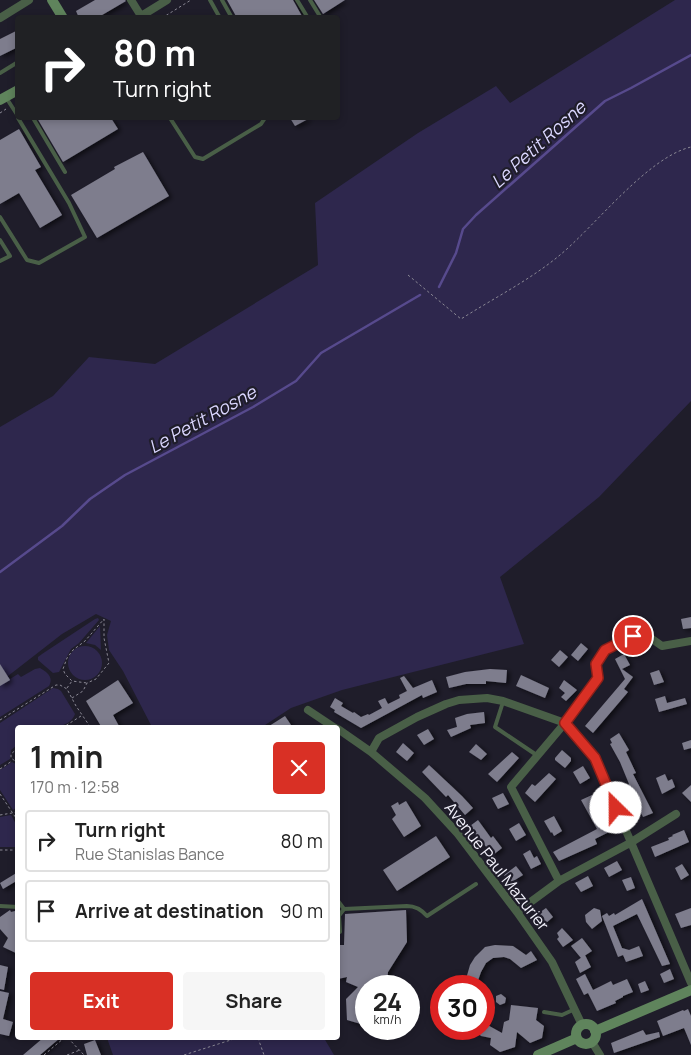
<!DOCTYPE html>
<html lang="en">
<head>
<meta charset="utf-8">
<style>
  body { margin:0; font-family:Manrope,sans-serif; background:#f6f6f6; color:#222; height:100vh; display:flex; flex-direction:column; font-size:19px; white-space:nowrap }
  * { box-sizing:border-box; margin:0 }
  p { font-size:16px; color:#767676 }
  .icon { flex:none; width:28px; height:28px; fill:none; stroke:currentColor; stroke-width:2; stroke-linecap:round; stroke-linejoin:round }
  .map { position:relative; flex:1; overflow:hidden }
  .panel { position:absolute; left:15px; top:725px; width:325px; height:315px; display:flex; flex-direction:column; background:#fff; border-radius:5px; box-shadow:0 2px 8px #0003 }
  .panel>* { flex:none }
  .top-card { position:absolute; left:15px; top:15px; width:325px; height:105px; border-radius:5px; box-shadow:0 2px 8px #0003; background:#202124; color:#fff; overflow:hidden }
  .speed { position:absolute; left:355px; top:975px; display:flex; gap:10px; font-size:25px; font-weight:700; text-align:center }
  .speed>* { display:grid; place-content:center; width:65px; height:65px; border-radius:50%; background:#fff; box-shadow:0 2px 8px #0003; line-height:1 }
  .speed small { font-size:12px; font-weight:400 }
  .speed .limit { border:8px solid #d22; background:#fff; color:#111 }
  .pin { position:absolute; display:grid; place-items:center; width:42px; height:42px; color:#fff; margin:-21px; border:2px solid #fff; border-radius:50%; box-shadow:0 1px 5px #0007 }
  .me { position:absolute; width:55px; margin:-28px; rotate:337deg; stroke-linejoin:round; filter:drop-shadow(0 0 4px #0008) }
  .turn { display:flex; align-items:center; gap:18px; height:105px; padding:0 15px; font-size:22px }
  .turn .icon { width:65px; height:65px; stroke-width:2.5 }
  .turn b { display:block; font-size:35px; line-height:42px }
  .round { display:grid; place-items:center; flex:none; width:52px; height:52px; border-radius:5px; background:#f6f6f6 }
  .head { display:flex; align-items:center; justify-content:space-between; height:85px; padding:0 15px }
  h1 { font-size:30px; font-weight:700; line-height:38px }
  .button { display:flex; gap:10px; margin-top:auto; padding:10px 15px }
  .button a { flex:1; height:58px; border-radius:5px; background:#d93025; color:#fff; font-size:20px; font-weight:700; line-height:58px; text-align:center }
  .button a+a { background:#f6f6f6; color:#222 }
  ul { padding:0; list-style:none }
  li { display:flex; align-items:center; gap:15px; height:62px; margin:0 10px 8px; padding:0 5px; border:2px solid #e0e0e0; border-radius:5px }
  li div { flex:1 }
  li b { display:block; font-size:19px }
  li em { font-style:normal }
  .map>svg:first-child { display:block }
</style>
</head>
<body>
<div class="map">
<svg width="691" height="1055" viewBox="0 0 691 1055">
  <defs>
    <filter id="shadow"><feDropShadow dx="3" dy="2" stdDeviation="2.5" flood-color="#0009"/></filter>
  </defs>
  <rect width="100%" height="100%" fill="#1f1d2a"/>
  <path fill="#2e274d" d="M675,0H691V401L599,497L500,577L524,644L342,690L291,708L262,727H152L123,671L109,650L107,635L111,621L96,614L62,634L8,676L10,679L18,674L21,677L35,669L40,668C47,672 54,677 49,686L0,717V427L53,396L89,357L155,364L318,265L315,203L418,133L496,86L510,103Z
    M95,619L98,618L99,620L79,643L71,649L59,672L53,673L38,660V657L42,654Z
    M100,626L101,650L95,645L86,643Z
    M68 663a17 17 0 1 1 34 0a17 17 0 1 1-34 0Z
    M53,688L58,689L61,691L75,714C68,733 34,728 18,728L17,745L11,750L10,759L0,765V723Z
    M12,762L18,765L17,807L13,810L0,790V770Z
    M11,815L17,826V847H0V817Z
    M107,1038H324L334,1055H113Z"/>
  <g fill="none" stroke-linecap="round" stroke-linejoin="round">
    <path stroke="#574a8d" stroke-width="2.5" d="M439,287L456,253L463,229L476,215L605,101L631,88L691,55
      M0,572L62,526L90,499L125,475L253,407L296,381L321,353L420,295"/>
  </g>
  <path fill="#7e7d8d" filter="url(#shadow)" d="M95,0H125L126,1L97,18H79L76,11Z
    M227,0H293L303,18H237Z
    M314,0H345L323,14Z
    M18,30V47L0,56V39Z
    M37,118H111L118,129L63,162Z
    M290,118H310L295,126Z
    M19,129L41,167L35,170L62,215L40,228L19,193L0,204V140Z
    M143,152L169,196L97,238L71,195L115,169L114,167Z
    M691,617V628L683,629L681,619Z
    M581,643L588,649L578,661L571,655Z
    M560,650L568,657L559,667L551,660Z
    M624,654L630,665L622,669L633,677L624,689L628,692L593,733L585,726L625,679L615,659Z
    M0,664L10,680L0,686Z
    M490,669L507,670L506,683L486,681V684H466L449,688L446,677L465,672Z
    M659,670L664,682L654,685L650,673Z
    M521,675L549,688L545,698L516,686Z
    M404,676L413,688L432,680L437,692L423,698L422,695L361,728L334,712L335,710L330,707L335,698L343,703L341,706L353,713L354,712L361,717L368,714L369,715L382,708L378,701L385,698L388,704L400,698L399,695L407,691L400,678Z
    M118,680L133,703L113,715L120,728H102L86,701Z
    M564,680L577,690L566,701L561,697L565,693L559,688Z
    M665,696L667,703L685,698L687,704L659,712L655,699Z
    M484,712L485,723L470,725L471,728L451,737L447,730L460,726L457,727L455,718L467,714Z
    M285,716L291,725L287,728H266Z
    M428,729L434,739L424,745L417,735Z
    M619,733L629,750L626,752L636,773L633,774L653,813L643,817L635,801L633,802L624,786L629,784L620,762L610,744L612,743L610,739Z
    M691,740V748L684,750L682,743Z
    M403,743L414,753L407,761L396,752Z
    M476,744L487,754L481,760L469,752Z
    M562,750L571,758V761L565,768L555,760V758Z
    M512,752L519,758L497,782L488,774Z
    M429,765L462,796L473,808L465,815L448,795L446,797L422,772Z
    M583,766L590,778L580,784L573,772Z
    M549,773L556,779L535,802L525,793L532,784L535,786Z
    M665,774L668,781L672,779L675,787L662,794L656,778Z
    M691,785V802L682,793Z
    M503,793L509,804L498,809L492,798Z
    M592,795L603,816L605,815L613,830L595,839L597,844L559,861L553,852L597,829L581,800Z
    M406,801L421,826L404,837L392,819L396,815L391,806L398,802L399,805Z
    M554,816L562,831L554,836L552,832L551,833L544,821Z
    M478,820L491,838L493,836L502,848L493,855L472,830H473L470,826Z
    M519,823L526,835L516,841L509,829Z
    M684,830L689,842L655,857L651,847L669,840L668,838L673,836L672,835Z
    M436,836L450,857L397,891L383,870Z
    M530,850L534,858L537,856L541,864L531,869L523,854Z
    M617,861L622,870L609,877L604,868Z
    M682,864L689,875L681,880L675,868Z
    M516,866L523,875L510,883L504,875Z
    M18,872V880L3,889L0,883Z
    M588,876L593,886L581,892L575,883Z
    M631,877L635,888L627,891L622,880Z
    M642,899L670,964L662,966L637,914L613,926L622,948L629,950L639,946L643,956L626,962L623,955L618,957L602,916L607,913L609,916L614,913L615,915Z
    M546,908L553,917L546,923L539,913Z
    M594,908L600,910L602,921L592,929L586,922L585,915Z
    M691,908V925L681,928L675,914Z
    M10,910L11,912L15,911L18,913V954L3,947L8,938L0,929V917Z
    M406,910L407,942L388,972L387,980L381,986H366V1015L361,1024L347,1020L346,999L358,987L346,982L347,977L338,979V945H344L345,914Z
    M562,928L573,940L563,947L557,939L559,937L557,933Z
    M582,938L592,951L581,958L571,946Z
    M495,945L513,946L526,955L531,951L537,960L521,968L510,959L504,957L493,958L486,963L481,972L476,986H464L470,965L475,957L485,947Z
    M585,955L591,967L580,973L575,962Z
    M0,965L8,967L4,990L0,989Z
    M670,969L674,979L664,983L660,974Z
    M585,974L593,990L611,981L613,985L627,979L633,992L623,996V997L615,1001L616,1003L597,1011L588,993L584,995L576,979Z
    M645,981L649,990L641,993L638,984Z
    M0,991L9,993L3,1019L13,1022L9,1036L0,1034Z
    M501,994L506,998L505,1003L500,1005L496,1002V996Z
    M511,1005L538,1008L536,1020L544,1026L542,1038L530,1043L517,1032L515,1047L500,1052L490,1045L491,1038L481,1036L474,1029H484V1023L502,1033L504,1022L509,1020Z
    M688,1009L691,1016V1045L684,1028L663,1036L657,1021L683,1010L684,1011Z
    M643,1030L646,1035L659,1032L660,1037L614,1053L611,1043Z
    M43,1038H60L40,1055H23Z
    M95,1040L101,1055H87L84,1044Z"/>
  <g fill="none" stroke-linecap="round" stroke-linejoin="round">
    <path stroke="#8b8995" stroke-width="1" stroke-dasharray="2.5 2.5" stroke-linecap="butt" d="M162,18L191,0
      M0,113L6,109
      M408,275L461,319C494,298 530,280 560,255C595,226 648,157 691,147
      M67,688L72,681
      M72,698L83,691L87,683L96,679L109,663L104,638V619L85,641L73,650L67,658L63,669L65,674L72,681L87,683
      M0,720L56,685H60L67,689L76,706L91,728
      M62,728L81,716
      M18,748L11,754V758L18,763
      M0,769L12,761
      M0,794L18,821
      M0,815L18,812
      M0,850H18
      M68,1038L84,1055
      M258,1038L264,1055
      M44,1055L64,1038
      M67,1055L80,1050
      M184,1055L237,1038"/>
    <path stroke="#495f47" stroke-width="4" d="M210,0L220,18
      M222,0L232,18
      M297,0L308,18
      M310,0L321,18
      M0,73L18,62
      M7,99L18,116
      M33,118L65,172
      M170,118L195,157L203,159L261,124L265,118
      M0,217L27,260L39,263L85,237L69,203L18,118
      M0,240L10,256L0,261
      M503,702L495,727L538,756
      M338,901L344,909
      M0,906L18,907
      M339,916L340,932
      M338,917L344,909L407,906C415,906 421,909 427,916L476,884
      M544,1012L562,1015L575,1009"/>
    <path stroke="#495f47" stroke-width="8" d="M131,0L141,16
      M0,18L29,0
      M138,18L167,0
      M308,710L335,728
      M338,729L371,752L425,798L458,834L517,912L552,962L582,1025
      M371,752L379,738L417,717L446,704L459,700L487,698L503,701L565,723L595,758L691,983
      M559,881L511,787L565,723L598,678L596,664L605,650L642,632L662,646L691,641
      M517,912L559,881L630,843L676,814
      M592,1042L600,1055"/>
    <path stroke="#5f845c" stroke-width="10" d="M52,0L63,18
      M0,100L18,90
      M576 1034a10 10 0 1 1 20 0a10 10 0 1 1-20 0Z
      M595,1031L691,990
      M538,1055L577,1038"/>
  </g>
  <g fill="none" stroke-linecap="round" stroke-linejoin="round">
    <g stroke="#8d1f18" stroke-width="12">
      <path id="route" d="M616,808L595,758L565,723L598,678L596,664L605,650L633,636"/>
    </g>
    <use href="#route" stroke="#d93025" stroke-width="9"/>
  </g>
  <g text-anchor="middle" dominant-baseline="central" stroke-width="4.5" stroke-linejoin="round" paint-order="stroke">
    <g font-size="16" fill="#f2f1fb" stroke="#1f1d2a">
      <text transform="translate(497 866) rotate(52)">Avenue Paul Mazurier</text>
    </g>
    <g font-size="18" font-style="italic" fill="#dbd7ff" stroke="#1f1d2a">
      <text transform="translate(538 144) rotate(-42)">Le Petit Rosne</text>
      <text transform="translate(202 419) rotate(-29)">Le Petit Rosne</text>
    </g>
  </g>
</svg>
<div class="speed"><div>24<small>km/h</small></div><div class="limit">30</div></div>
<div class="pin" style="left:633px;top:636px;background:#d93025"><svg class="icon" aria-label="arrive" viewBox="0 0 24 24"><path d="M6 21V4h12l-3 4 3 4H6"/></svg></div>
<svg class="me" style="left:616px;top:808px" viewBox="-20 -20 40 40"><circle r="19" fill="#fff"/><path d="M0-13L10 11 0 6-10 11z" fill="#d93025"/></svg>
<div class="top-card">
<div class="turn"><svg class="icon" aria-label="right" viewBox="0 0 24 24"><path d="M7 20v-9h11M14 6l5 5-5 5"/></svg><div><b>80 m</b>Turn right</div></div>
</div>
<section class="panel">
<div class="head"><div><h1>1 min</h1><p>170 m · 12:58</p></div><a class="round" style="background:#d93025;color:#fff"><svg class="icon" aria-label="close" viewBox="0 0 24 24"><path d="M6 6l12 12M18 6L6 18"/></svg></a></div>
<ul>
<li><svg class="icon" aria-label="right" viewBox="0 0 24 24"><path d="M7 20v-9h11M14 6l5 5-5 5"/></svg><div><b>Turn right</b><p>Rue Stanislas Bance</p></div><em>80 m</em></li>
<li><svg class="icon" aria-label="arrive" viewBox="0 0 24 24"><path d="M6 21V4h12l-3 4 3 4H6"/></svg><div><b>Arrive at destination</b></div><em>90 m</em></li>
</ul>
<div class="button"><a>Exit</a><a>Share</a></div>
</section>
</div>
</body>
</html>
